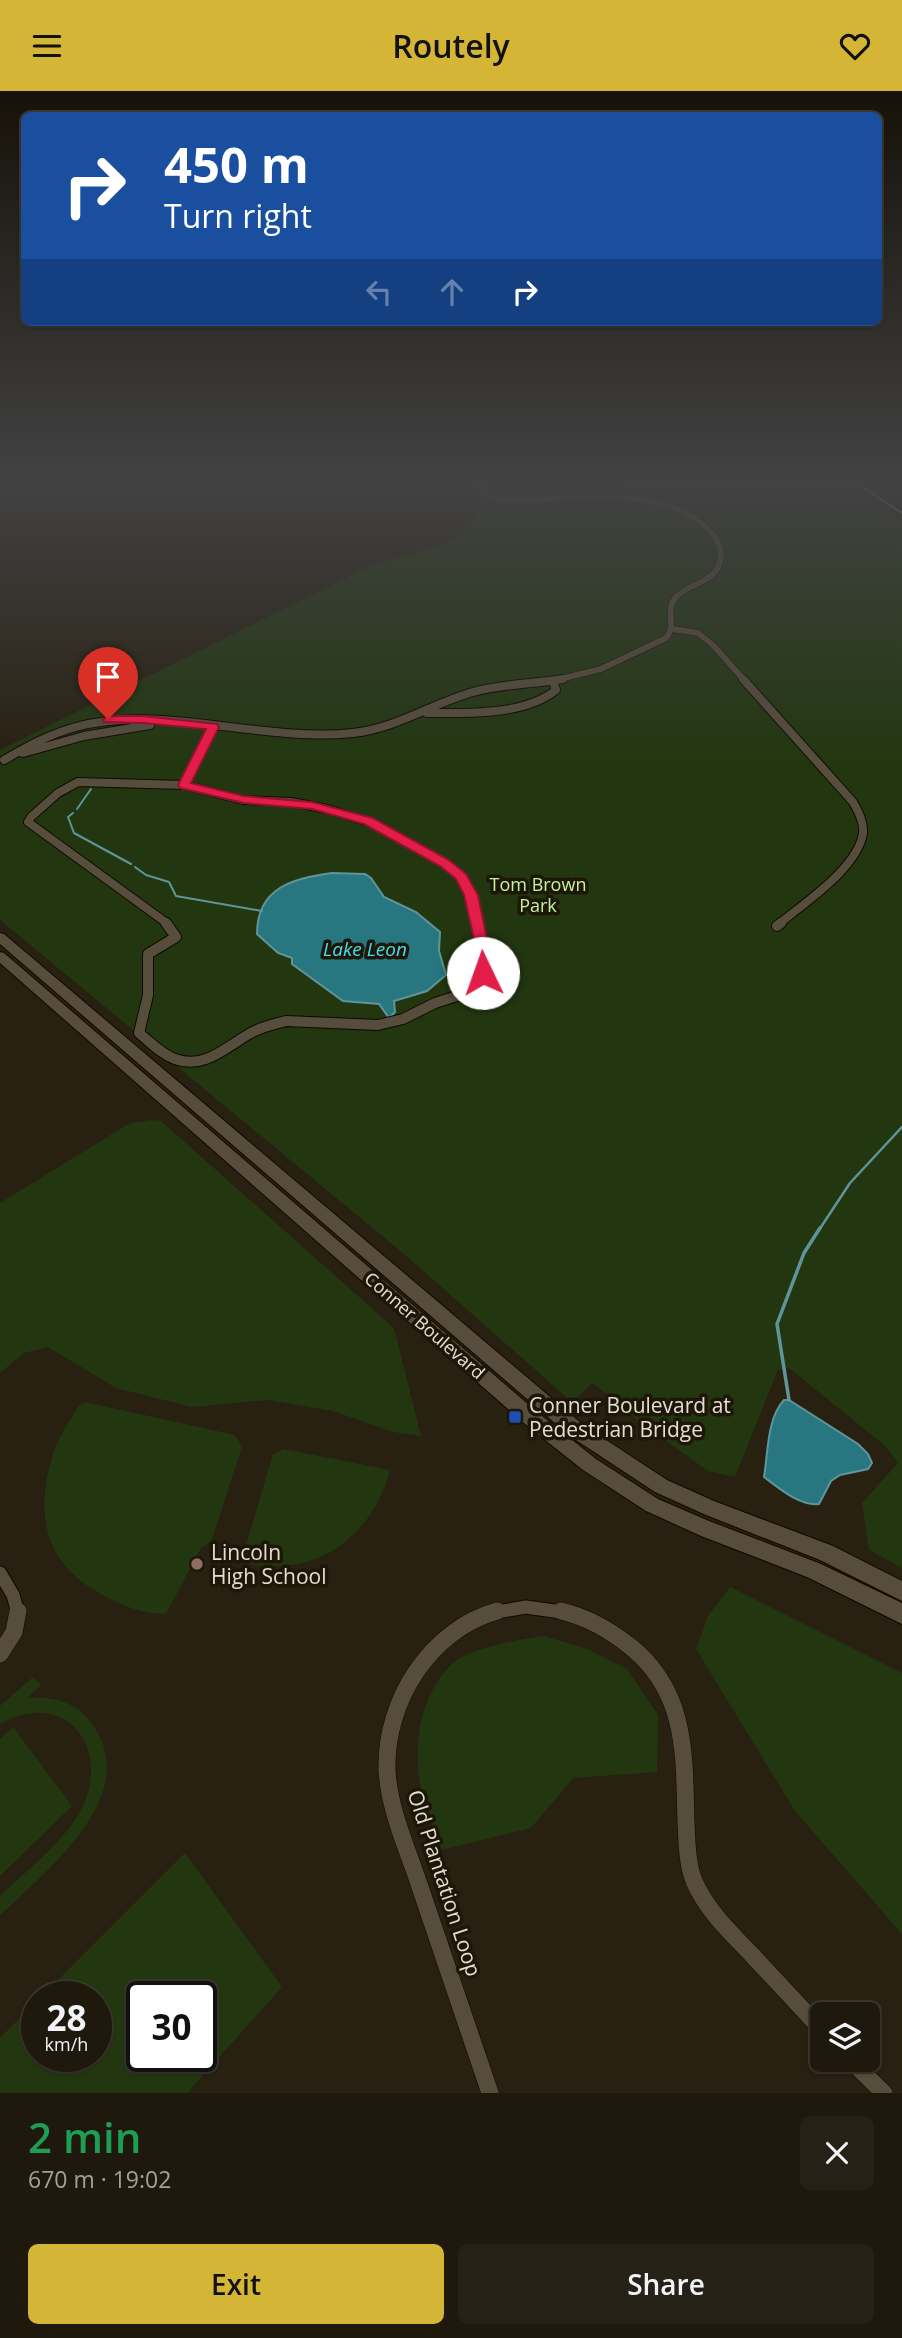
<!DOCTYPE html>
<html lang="en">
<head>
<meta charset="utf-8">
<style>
  body { margin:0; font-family:"Open Sans",sans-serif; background:#262116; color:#f1f3f6; height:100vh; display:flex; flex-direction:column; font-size:26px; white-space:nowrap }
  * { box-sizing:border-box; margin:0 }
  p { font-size:23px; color:#a1a09d }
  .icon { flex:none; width:38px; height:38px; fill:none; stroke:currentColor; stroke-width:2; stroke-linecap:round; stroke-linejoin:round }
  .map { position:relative; height:2002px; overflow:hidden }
  .details { display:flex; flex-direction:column; background:#1e180d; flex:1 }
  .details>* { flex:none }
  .top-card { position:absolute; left:21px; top:21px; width:861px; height:214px; border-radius:10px; box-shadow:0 2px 5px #0004,0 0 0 2px #3c372e; background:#1a4fa0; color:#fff; overflow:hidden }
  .buttons { position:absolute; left:810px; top:1911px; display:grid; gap:14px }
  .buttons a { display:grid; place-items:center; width:70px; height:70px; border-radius:10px; background:#1e180d; box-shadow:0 2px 5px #0004,0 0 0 2px #3c372e; font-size:35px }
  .speed { position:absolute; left:21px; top:1890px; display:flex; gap:14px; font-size:35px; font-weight:700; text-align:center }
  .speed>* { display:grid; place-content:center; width:91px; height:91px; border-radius:50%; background:#1e180d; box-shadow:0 2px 5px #0004,0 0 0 2px #3c372e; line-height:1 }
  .speed small { font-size:18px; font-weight:400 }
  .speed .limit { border:4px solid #111; border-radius:10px; background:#fff; color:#111 }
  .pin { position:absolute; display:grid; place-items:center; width:60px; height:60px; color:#fff; margin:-72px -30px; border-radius:50% 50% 50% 0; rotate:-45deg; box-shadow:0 0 7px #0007 }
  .pin .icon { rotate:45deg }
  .me { position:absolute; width:77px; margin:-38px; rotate:357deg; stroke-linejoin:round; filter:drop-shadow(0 0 5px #0008) }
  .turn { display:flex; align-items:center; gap:24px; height:147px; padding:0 28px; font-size:32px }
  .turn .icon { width:91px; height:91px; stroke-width:2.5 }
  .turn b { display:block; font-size:49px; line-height:60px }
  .lanes { display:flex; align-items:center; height:66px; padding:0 28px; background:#0003; justify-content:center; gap:35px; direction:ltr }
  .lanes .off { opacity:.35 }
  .round { display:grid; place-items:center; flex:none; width:74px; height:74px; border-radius:10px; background:#262116 }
  .headline { display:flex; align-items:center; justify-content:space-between; height:119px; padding:0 28px }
  h1 { font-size:42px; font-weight:600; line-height:52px; color:#1e9e55 }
  .cta { display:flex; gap:14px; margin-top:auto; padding:14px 28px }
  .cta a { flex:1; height:80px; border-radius:10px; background:#d5b535; color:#111; font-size:28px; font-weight:600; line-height:80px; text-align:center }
  .cta a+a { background:#262116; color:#f1f3f6 }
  header { display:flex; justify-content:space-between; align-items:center; height:91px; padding:0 28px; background:#d5b535; color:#111; font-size:32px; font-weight:600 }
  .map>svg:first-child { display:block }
</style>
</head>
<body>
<header><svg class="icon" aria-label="menu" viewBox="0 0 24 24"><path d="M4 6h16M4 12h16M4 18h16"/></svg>Routely<svg class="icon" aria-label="heart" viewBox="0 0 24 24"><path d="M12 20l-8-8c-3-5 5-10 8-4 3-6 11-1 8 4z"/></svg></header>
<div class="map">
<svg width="902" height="2002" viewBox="0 0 902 2002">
  <rect width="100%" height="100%" fill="#282011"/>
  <path fill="#223710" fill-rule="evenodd" d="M626,394H847L902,432V1477L869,1459L862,1412L898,1372L884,1354L789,1277L778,1279L735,1386L708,1380L640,1331L593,1292L572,1311L404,1163L0,829V659L362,479C391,466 425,462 454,449C465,444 473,430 479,420L477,412L636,406Z
    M151,1029L161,1030L394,1237L421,1345L393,1341L333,1320L268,1309L192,1316L116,1297L48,1256L24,1262L0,1282V1112L130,1032Z
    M85,1311L235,1344L242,1356L211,1451L201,1457L166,1523C141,1523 117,1513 96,1500C43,1469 36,1422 52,1366C57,1348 70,1330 79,1314Z
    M284,1358L390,1379C372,1448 313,1489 241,1471L273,1363Z
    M730,1496L902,1582V1843L795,1720L696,1558L708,1525Z
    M544,1545L587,1558L627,1578L658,1624L657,1681L573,1687L531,1737L441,1759C434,1737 424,1714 420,1692C413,1652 421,1602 452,1573C469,1557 521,1548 544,1545Z
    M33,1586L41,1594L27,1607C54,1605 78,1611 93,1634C143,1706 44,1781 0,1825V1805C28,1778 66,1750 83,1715C111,1653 63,1597 0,1633V1615Z
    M13,1636L72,1715L0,1785V1648Z
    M185,1762L282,1896L187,2002H0V1947L37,1910V1965H96V1906H41ZM142,1906H201V1965H142Z"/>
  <path fill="#277680" stroke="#5f959a" stroke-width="2" d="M332,782L365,783L371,787L384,806L416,821L440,841L439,860L446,884L427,900L394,910L395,921L389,927L379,913L343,910L292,873V867L278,862L257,843C257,796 294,787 332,782Z
    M784,1309H789L858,1353L868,1363L872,1372L868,1378L840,1384L831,1390L819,1413C799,1415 779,1397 764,1386C768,1362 767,1327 784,1309Z"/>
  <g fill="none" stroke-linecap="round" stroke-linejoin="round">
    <path stroke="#5f959a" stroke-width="2" d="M77,718L91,698
      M73,722L68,726L74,742L131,773
      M135,776L146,784L169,791L176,805L262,820"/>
    <path stroke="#5f959a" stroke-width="2.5" d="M819,1139L850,1092L902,1036"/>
    <path stroke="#5f959a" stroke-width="3.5" d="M789,1309L777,1233L804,1162L820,1137"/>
    <g stroke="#110901" stroke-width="7">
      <path id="street-far4" d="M481,394L488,405L499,409C563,412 662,389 711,441C720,451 724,464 718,476C709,493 687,493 675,507C665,519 677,535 666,547L601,578L552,590
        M673,538L698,542L713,554L745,590"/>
    </g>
    <g stroke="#110901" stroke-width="10">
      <path id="street-far3" d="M743,588L853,711C858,720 864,731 863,742C858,777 804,812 779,833
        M427,622C466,622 524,625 556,599L553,590
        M23,662L84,645L150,634
        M4,669C28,655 50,643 76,636C161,612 263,652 353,642C397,637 431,613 473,601C502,593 533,593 563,588
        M184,694L213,636
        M168,833L28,731L31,726L58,702L78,691L184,694L244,709L291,711L327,718L376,733L445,772L462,786L471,804L477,833"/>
    </g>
    <g stroke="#110901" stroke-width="12">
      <path id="street-far2" d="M166,832L176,846L148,863V904L139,942C150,951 161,963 175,968C204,979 226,956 249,943C260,936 274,933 286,930L378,934L403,928L435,912L463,903L478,890L485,872L477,832
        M777,835L781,832"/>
    </g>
    <g stroke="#110901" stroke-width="15">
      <path id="street-far1" d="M0,1482L13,1504L18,1522
        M491,1522L526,1516L568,1522"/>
    </g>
    <g stroke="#110901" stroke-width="18">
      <path id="street" d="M561,1520C587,1526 611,1540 631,1556C688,1602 684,1666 686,1732C687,1751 687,1772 694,1790C707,1820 731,1842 753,1865C776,1890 799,1914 822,1939
        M0,1563L14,1541L18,1520
        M850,1969L884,2002
        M490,2002C467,1933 443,1865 420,1796C408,1759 389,1719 387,1679C385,1610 430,1539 497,1520"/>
    </g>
    <g stroke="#110901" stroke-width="2">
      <path id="secondary" d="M0,842L4,843L582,1333L667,1389L714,1410L833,1455L902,1490V1510L820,1469L706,1424L655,1401L570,1345L0,853Z
        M0,861L4,862L537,1321L596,1368L658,1408L709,1430L821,1473L902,1512V1533L807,1486L701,1445L646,1420L583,1379L525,1333L0,872Z"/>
    </g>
    <use href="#street-far4" stroke="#564d3d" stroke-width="6"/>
    <use href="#street-far3" stroke="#564d3d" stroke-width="8"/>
    <use href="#street-far2" stroke="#564d3d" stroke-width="10"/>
    <use href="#street-far1" stroke="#564d3d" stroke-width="13"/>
    <use href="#street" stroke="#564d3d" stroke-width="17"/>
    <use href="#secondary" fill="#564d3d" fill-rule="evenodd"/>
    <path stroke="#b4aea4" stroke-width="2" d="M859,394L902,422"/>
  </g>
  <linearGradient id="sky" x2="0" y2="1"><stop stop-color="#161209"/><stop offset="0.58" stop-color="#424243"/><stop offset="1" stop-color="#424243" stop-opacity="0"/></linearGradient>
  <rect width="902" height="675" fill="url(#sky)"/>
  <path fill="#e11d48" stroke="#92132f" stroke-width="2" d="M108,625H143L217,633L219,636L191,692L244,705L312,711L373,727L449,769L466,783L478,804L492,872L488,885H478L476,882L478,872L475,852L464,804L456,788L440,775L364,733L312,718L244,712L180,697L178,694L206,638L143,632L104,631L103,628Z"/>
  <rect fill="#1a4fb4" stroke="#1e1708" stroke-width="2.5" x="508" y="1319" width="14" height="14" rx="3.5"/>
  <circle fill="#8d6e63" stroke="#1e1708" stroke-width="2.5" cx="197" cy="1473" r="7"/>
  <g text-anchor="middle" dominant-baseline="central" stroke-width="7" stroke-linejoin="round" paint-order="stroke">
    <g font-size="18" fill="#c1f39b" stroke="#1e1708">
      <text x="538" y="793">Tom Brown<tspan x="538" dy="21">Park</tspan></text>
    </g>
    <g font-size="18" fill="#e3ded5" stroke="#1e1708">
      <text transform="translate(425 1234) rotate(41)">Conner Boulevard</text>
    </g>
    <g font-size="19" font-style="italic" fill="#46dcf0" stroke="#1e1708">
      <text x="365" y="858">Lake Leon</text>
    </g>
    <g font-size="21" fill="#e3ded5" stroke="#1e1708" text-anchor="start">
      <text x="529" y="1314">Conner Boulevard at<tspan x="529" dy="24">Pedestrian Bridge</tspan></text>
      <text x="211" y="1461">Lincoln<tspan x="211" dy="24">High School</tspan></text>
    </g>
    <g font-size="21" fill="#e3ded5" stroke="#1e1708">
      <text transform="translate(445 1792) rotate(72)">Old Plantation Loop</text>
    </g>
  </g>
</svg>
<div class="buttons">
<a><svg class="icon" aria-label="layers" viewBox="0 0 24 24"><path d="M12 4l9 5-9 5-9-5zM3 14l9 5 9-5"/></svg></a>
</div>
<div class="speed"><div>28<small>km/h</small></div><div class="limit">30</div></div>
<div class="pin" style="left:108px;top:628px;background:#d93025"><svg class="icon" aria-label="arrive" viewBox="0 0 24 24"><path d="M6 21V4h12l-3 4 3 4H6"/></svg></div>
<svg class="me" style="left:483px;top:882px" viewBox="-20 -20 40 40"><circle r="19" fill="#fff"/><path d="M0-13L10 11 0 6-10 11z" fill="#e11d48"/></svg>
<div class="top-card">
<div class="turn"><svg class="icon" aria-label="right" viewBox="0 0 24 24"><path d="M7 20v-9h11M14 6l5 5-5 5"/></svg><div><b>450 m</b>Turn right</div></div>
<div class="lanes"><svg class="icon off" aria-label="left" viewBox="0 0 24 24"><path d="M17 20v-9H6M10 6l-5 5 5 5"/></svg><svg class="icon off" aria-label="ahead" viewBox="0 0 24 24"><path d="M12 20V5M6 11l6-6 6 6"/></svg><svg class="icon" aria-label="right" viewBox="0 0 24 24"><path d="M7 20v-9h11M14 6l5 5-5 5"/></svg></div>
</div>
</div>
<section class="details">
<div class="headline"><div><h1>2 min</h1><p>670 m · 19:02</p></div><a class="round"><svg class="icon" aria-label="close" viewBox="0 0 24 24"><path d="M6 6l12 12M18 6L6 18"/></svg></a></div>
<div class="cta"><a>Exit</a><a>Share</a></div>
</section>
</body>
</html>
